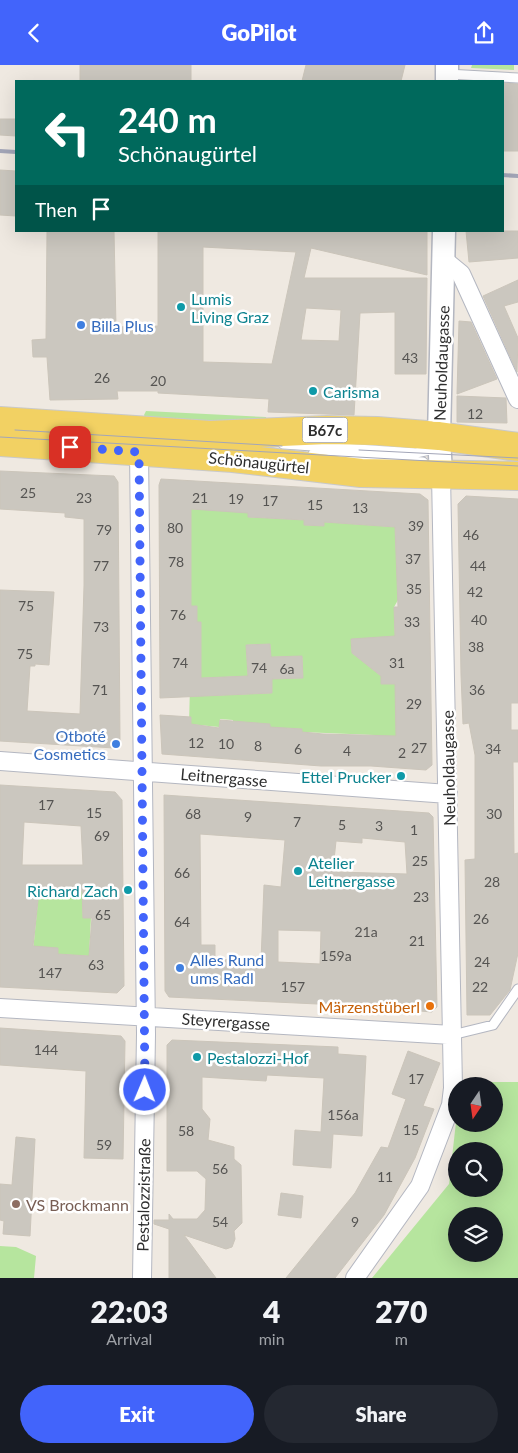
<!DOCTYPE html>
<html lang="en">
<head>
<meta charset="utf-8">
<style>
  body { margin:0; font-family:Lato,sans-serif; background:#242831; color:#f1f3f6; height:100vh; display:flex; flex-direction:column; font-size:19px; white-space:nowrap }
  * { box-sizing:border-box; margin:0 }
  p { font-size:16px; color:#9ea1a6 }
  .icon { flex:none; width:28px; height:28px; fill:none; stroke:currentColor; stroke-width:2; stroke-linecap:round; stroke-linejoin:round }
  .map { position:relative; height:1213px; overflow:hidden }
  .side { display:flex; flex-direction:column; background:#171b24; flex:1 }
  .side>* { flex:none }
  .top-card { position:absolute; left:15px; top:15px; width:489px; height:152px; border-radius:0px; box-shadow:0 5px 20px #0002; background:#00695c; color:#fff; overflow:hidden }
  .needle { width:32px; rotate:193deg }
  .buttons { position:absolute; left:448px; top:1012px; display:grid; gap:10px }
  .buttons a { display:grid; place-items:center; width:55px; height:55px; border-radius:50%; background:#171b24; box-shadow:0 5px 20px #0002; font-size:25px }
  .pin { position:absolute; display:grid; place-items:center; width:42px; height:42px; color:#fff; margin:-21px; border-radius:10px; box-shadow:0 2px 8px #0006 }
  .me { position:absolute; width:55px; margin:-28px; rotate:1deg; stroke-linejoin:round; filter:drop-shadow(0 0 4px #0008) }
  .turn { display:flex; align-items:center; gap:18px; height:105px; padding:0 20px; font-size:22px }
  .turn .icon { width:65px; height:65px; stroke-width:2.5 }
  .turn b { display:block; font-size:35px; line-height:42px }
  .then { display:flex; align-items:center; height:48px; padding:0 20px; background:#0003; gap:10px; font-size:19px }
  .eta { display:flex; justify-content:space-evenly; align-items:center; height:85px; text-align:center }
  .eta b { font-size:30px; font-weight:800; line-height:35px }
  .primary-button { display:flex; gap:10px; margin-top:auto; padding:10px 20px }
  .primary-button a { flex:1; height:58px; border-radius:30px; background:#4264fb; color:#fff; font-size:20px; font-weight:800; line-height:58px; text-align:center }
  .primary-button a+a { background:#242831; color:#f1f3f6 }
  header { display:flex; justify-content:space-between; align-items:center; height:65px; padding:0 20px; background:#4264fb; color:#fff; font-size:22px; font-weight:800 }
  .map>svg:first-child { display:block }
</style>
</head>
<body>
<header><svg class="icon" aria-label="back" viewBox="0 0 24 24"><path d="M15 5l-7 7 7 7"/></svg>GoPilot<svg class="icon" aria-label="share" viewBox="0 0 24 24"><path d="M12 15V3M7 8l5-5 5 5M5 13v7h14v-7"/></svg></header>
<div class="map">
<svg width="518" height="1213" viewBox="0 0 518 1213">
  <rect width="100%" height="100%" fill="#efe9e1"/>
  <path fill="#b6e59e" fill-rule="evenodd" d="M472,0H514V5L471,3Z
    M146,346L266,352L267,356L266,359L156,355L145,353L144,350Z
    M191,444L248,447V452L304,455V460L323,461L324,457L395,462L398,535L394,542L395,571L351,575L352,588L381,611L382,619H399L406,674L374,670L302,667L301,664L287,663V666L233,664V655L220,654L219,662L189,659L190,621L202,631L272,628V614L303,613L302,591L271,592L270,579L246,580L248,611L201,613V558L197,557V541H191Z
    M39,826H82L83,853H91L89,891L58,889V883L33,886Z
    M461,1017H518V1213H372L449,1119L456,1057L494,1059V1021H460ZM456,1086H494V1124H456ZM456,1151H494V1189H456Z
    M0,1181L16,1182L36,1191L34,1213H0Z"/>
  <path fill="#cbc7bf" stroke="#cbc5ba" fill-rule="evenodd" d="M80,0H191V16H80Z
    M306,0H405L401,16H302Z
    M502,18L518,19V86H502Z
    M0,54H16V71L0,70Z
    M0,105L16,106V151L0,150Z
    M47,166H114L116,262L158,261V166H427V210L311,183L304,213H427L426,309H395V247L360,248L354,350L268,347L269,334L158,328V326H117L118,334L50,335L47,292H33L32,275L46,274ZM203,182L296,187L272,299L203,297ZM306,243L341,245L339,276L301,275Z
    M466,166H518V193L469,197Z
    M518,215V237L504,241L518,273L517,307L483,231Z
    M459,256L471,257L497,314L457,329Z
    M457,331L506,333L507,358L457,357Z
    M0,406L114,411L118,417L120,678L114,683L0,676V525L54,527L49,600L35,599V601H30L27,646L80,649L84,521V454L65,452V448L0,444Z
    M161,414L420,429L428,435L432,700L426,705L371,701H321L162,689L160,650L191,652V659L219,663L220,655L270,659V662L302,664V667L323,669L396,671L395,619H381V611L352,588L351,574L395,571L394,542H398L395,462L324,457V461L304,460V455L248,452V448L191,444V541H197V557H201V613L248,611L246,580L270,579L271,592L302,591L303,613L272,614V628L160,633L159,420Z
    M466,431L518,434V638H511V665H518V697H513L514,789L518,788V888L510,925L490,950H467L465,795L475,794V690L469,658L463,659L461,610L458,439Z
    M0,720L115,727L122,735L124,921L117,928L0,922ZM24,757L81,761L83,800H22ZM39,826H82L83,853H92L89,891L58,889V883L33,881Z
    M164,730L429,748L433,752L437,942L432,947L360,941L169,932L165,926ZM200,769L285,775L281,822L264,820L261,896L215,894V880H201ZM362,773L405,777L407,809L337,807V804H333L336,776L362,778ZM278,865L321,866L320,899L278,897Z
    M0,963L121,971L125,976L123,1094L84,1093L86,1006L0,1000Z
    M172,975L338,982V989L366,991L362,1071L333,1069L331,1103L293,1100L295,1065L321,1067L324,1013L267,1010L266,1016L202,1012V1044L210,1054L208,1075L234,1082V1094L241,1100L242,1158L234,1166L235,1174L232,1182L226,1184L184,1170L216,1213H169V1164L154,1159V1155H169V1149L173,1154H197L205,1145L206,1114L197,1106H167V980Z
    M408,986L440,998L423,1041L434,1044L415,1093L384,1150L335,1213H286L355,1128L381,1082L388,1083L406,1034L392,1029Z
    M16,1072L35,1074L30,1171L3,1169L4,1156L0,1155V1119L12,1120Z
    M281,1128L303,1131L301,1153L278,1150Z"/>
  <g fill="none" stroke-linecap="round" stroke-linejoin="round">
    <g stroke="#b4b7c1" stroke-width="11">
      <path id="service" d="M447,9L518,13
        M283,379L416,388L439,383
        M313,389L423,397
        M452,970L493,960L518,924"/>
    </g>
    <g stroke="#b4b7c1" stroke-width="20">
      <path id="minor" d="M444,195L461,209L518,334
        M139,387L146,969L142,1213
        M0,696L448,729
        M0,943L452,970
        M355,1213L420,1121L451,1040L453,1023L441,410"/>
    </g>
    <g stroke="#b4b7c1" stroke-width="25">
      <path id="tertiary" d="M447,16V0
        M441,410L439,371L444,166"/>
    </g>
    <g stroke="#c9c9c9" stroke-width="30">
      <path id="primary" d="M0,356L210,370L327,365L377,366L439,371L518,382
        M0,377L233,393L361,408L518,411"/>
    </g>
    <use href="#service" stroke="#fff" stroke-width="9"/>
    <use href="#minor" stroke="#fff" stroke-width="18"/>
    <use href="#tertiary" stroke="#fff" stroke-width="22"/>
    <use href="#primary" stroke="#f2d163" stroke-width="28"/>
    <path stroke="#a3a6b8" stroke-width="1" d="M15,365L282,381
      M0,372L518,401
      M359,385L518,393"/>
    <path stroke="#a3a6b8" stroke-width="4" d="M0,86L16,87
      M502,110L518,111"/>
  </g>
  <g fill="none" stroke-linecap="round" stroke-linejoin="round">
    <path stroke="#4264fb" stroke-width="9" stroke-dasharray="0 16.2" d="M70,382L139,387L145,1025"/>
  </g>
  <g fill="#0f9aa8" stroke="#fff" stroke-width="2">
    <circle cx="181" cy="242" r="5"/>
    <circle cx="313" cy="326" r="5"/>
    <circle cx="401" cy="711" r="5"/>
    <circle cx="298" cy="806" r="5"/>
    <circle cx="128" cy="825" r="5"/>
    <circle cx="197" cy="992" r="5"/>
  </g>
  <g fill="#3f7fe0" stroke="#fff" stroke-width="2">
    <circle cx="81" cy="260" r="5"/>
    <circle cx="116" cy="679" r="5"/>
    <circle cx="180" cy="903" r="5"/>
  </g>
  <circle fill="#e8710a" stroke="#fff" stroke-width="2" cx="430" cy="941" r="5"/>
  <circle fill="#8d6e63" stroke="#fff" stroke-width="2" cx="16" cy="1139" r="5"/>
  <g text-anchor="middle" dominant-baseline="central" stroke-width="5" stroke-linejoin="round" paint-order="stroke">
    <g font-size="14" fill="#555452">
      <text x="410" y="292">43</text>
      <text x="102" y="312">26</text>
      <text x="158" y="315">20</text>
      <text x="475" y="348">12</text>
      <text x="28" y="427">25</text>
      <text x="84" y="432">23</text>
      <text x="200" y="432">21</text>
      <text x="236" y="433">19</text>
      <text x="270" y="435">17</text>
      <text x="315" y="439">15</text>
      <text x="360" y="442">13</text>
      <text x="416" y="460">39</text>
      <text x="175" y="462">80</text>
      <text x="104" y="464">79</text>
      <text x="471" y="469">46</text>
      <text x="413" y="493">37</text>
      <text x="176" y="496">78</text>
      <text x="101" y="500">77</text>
      <text x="478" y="500">44</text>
      <text x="414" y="523">35</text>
      <text x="475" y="526">42</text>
      <text x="26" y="540">75</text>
      <text x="178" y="549">76</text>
      <text x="479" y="554">40</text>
      <text x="412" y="556">33</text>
      <text x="101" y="561">73</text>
      <text x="476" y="581">38</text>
      <text x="25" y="588">75</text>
      <text x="180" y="597">74</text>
      <text x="397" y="597">31</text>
      <text x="259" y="602">74</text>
      <text x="287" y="603">6a</text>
      <text x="100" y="624">71</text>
      <text x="477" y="624">36</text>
      <text x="414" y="638">29</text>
      <text x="196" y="677">12</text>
      <text x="226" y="678">10</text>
      <text x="258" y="680">8</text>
      <text x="419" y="682">27</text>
      <text x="298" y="683">6</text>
      <text x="493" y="683">34</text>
      <text x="347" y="685">4</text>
      <text x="402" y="687">2</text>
      <text x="46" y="739">17</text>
      <text x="94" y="747">15</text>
      <text x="193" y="748">68</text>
      <text x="494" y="748">30</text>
      <text x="248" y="751">9</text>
      <text x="297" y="756">7</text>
      <text x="342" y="759">5</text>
      <text x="379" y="760">3</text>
      <text x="414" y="764">1</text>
      <text x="102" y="770">69</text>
      <text x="420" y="795">25</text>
      <text x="182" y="807">66</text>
      <text x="492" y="816">28</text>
      <text x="421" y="831">23</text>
      <text x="103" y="849">65</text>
      <text x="481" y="853">26</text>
      <text x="182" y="856">64</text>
      <text x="366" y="866">21a</text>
      <text x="417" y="875">21</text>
      <text x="336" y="890">159a</text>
      <text x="482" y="896">24</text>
      <text x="96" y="899">63</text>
      <text x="50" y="907">147</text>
      <text x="293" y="921">157</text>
      <text x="480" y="921">22</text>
      <text x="46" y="984">144</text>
      <text x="416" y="1013">17</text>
      <text x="343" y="1049">156a</text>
      <text x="411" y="1064">15</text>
      <text x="186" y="1065">58</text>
      <text x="104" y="1079">59</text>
      <text x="220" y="1103">56</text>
      <text x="385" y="1111">11</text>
      <text x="220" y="1156">54</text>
      <text x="355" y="1156">9</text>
    </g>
    <rect fill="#fff" stroke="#6d6d6d" stroke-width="1" x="302.5" y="352.5" width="45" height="25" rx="4"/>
    <g font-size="15" font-weight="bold" fill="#2e2e2e">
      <text x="325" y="365">B67c</text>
    </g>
    <g font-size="16" fill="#0d838f" stroke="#fff" text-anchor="start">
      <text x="191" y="233">Lumis<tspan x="191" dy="18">Living Graz</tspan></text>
      <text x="323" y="326">Carisma</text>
      <text x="391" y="711" text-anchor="end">Ettel Prucker</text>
      <text x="308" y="797">Atelier<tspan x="308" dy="18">Leitnergasse</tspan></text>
      <text x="118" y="825" text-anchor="end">Richard Zach</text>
      <text x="207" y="992">Pestalozzi-Hof</text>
    </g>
    <g font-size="16" fill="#366cbe" stroke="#fff" text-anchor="start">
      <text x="91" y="260">Billa Plus</text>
      <text x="106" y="670" text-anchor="end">Otboté<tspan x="106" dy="18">Cosmetics</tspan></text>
      <text x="190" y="894">Alles Rund<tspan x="190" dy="18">ums Radl</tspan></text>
    </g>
    <g font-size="16" fill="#2e2e2e" stroke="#fff">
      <text transform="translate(441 298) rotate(-88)">Neuholdaugasse</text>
      <text transform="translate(259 397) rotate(6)">Schönaugürtel</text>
      <text transform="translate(448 703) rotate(-91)">Neuholdaugasse</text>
      <text transform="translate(224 712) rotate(5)">Leitnergasse</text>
      <text transform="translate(226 956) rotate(4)">Steyrergasse</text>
      <text transform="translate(143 1130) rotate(-89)">Pestalozzistraße</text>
    </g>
    <g font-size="16" fill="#c56008" stroke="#fff" text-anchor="end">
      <text x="420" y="941">Märzenstüberl</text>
    </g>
    <g font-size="16" fill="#785e54" stroke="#fff" text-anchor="start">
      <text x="26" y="1139">VS Brockmann</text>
    </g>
  </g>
</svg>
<div class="buttons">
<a><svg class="needle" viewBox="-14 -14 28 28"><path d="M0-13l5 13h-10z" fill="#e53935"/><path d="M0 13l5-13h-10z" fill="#9ea1a6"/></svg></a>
<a><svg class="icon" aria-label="search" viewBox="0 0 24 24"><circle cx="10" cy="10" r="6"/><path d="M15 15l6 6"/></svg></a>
<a><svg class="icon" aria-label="layers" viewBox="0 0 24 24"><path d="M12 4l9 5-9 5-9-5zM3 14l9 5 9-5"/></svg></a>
</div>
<div class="pin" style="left:70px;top:382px;background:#d93025"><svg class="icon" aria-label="arrive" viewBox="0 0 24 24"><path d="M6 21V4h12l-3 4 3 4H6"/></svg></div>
<svg class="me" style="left:145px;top:1025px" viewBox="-20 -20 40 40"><circle r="17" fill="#4264fb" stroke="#fff" stroke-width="3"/><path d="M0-11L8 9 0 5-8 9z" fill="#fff"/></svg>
<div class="top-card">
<div class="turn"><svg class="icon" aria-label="left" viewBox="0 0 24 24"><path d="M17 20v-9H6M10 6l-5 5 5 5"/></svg><div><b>240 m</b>Schönaugürtel</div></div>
<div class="then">Then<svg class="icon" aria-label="arrive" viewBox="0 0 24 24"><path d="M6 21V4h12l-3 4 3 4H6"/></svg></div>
</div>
</div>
<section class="side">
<div class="eta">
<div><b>22:03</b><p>Arrival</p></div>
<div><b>4</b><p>min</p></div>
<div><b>270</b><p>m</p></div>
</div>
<div class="primary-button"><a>Exit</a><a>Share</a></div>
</section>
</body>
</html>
